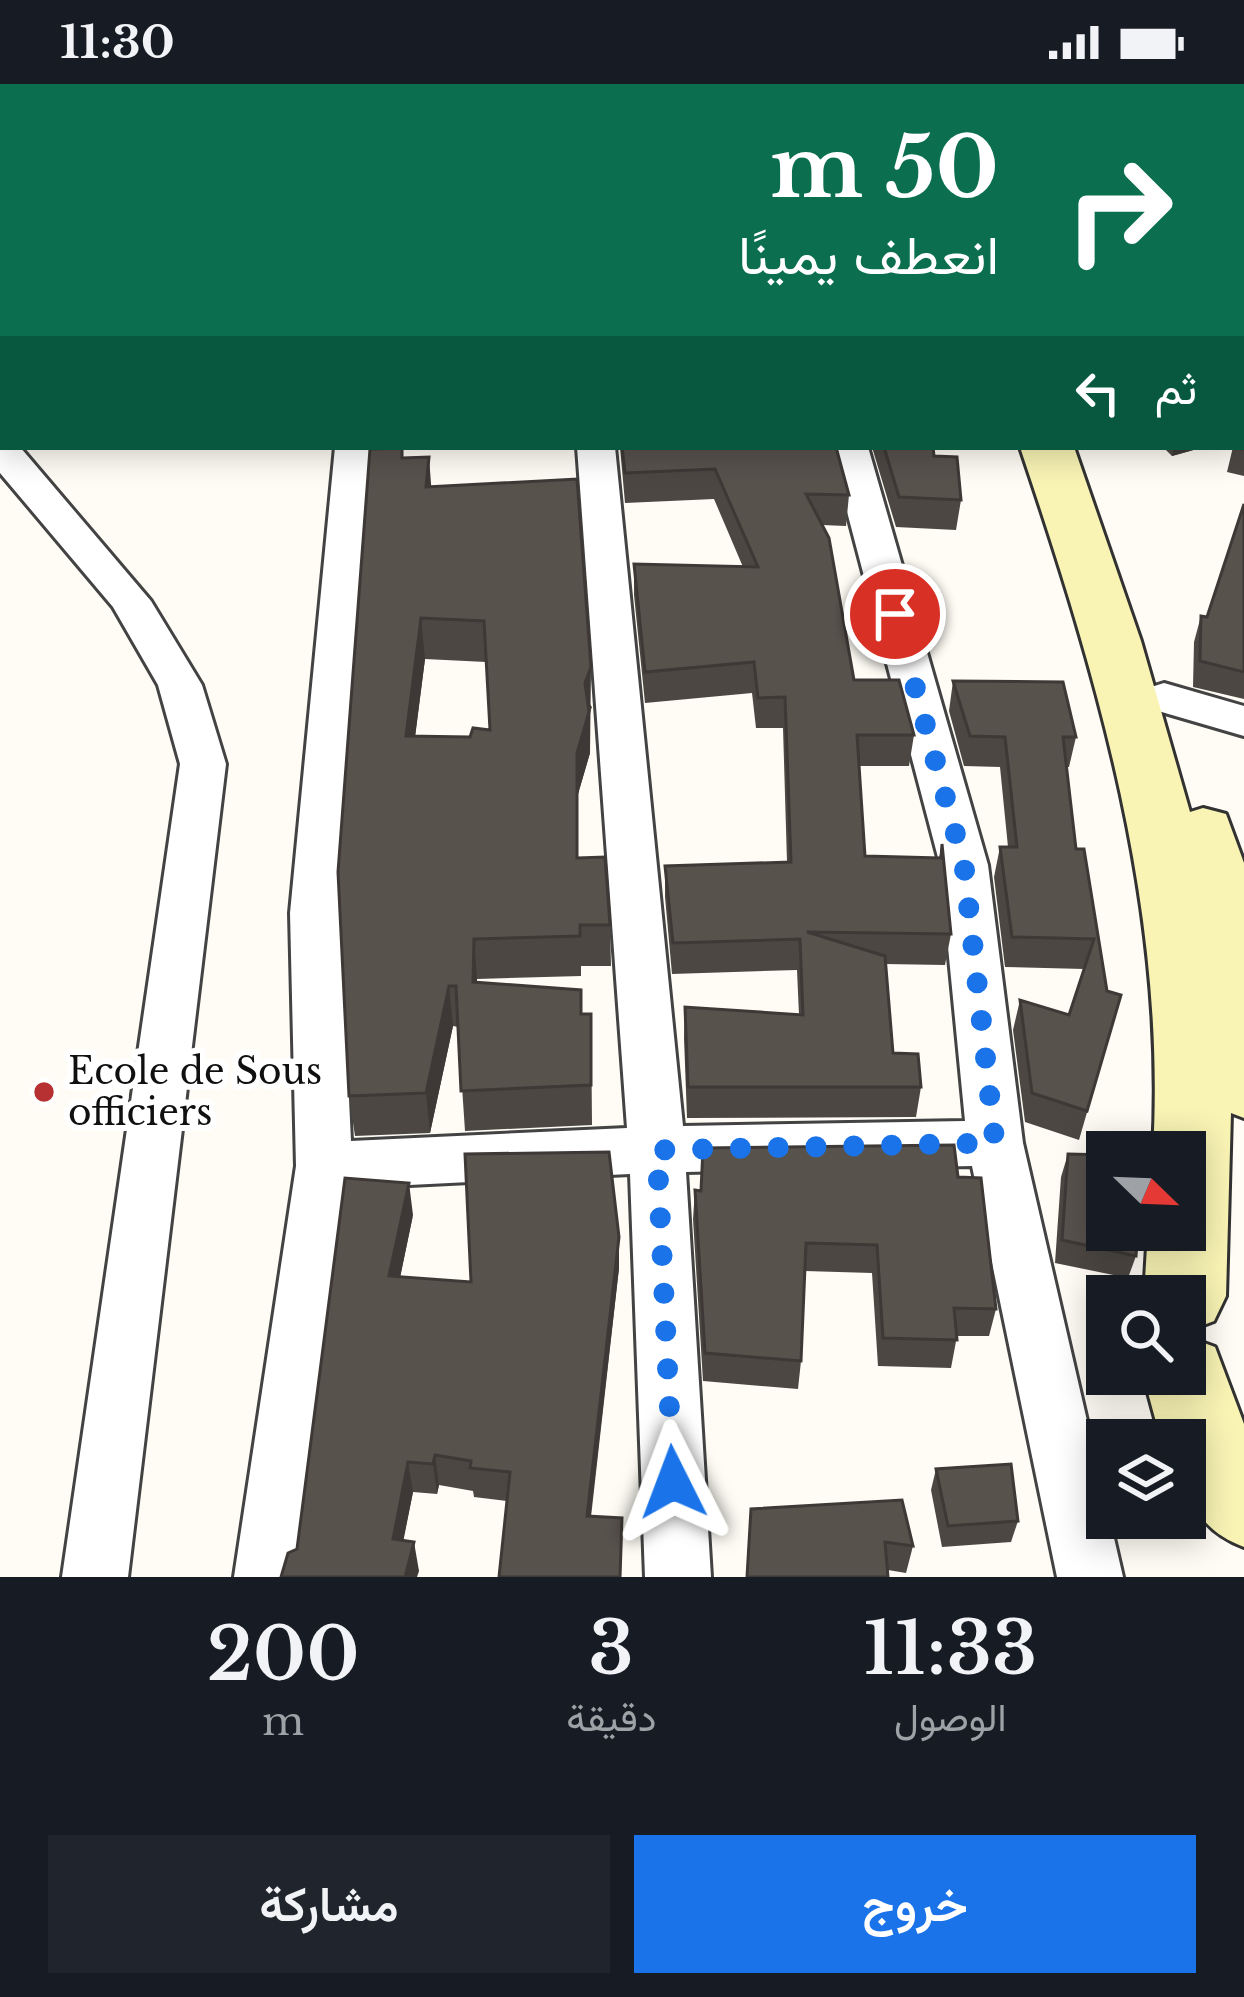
<!DOCTYPE html>
<html lang="ar">
<head>
<meta charset="utf-8">
<style>
  body { margin:0; font-family:"Libre Baskerville",Vazirmatn,serif; background:#20242c; color:#f1f3f6; direction:rtl; height:100vh; display:flex; flex-direction:column; font-size:45px; white-space:nowrap }
  * { box-sizing:border-box; margin:0 }
  p { font-size:39px; color:#9ea1a6 }
  .icon { flex:none; width:66px; height:66px; fill:none; stroke:currentColor; stroke-width:2; stroke-linecap:round; stroke-linejoin:round }
  .map { position:relative; height:1493px; overflow:hidden; direction:ltr }
  .sheet { display:flex; flex-direction:column; background:#171b24; flex:1 }
  .sheet>* { flex:none }
  .banner { position:absolute; left:0px; top:0px; width:1245px; height:366px; box-shadow:0 6px 30px #0003; direction:rtl; background:#0b6e4f; color:#fff; overflow:hidden }
  .needle { width:78px; rotate:113deg }
  .fabs { position:absolute; left:1086px; top:1047px; display:grid; gap:24px }
  .fabs a { display:grid; place-items:center; width:120px; height:120px; border-radius:0px; background:#171b24; box-shadow:0 6px 30px #0003; font-size:60px }
  .pin { position:absolute; display:grid; place-items:center; width:102px; height:102px; color:#fff; margin:-51px; border:6px solid #fff; border-radius:50%; box-shadow:0 3px 12px #0007 }
  .me { position:absolute; width:132px; margin:-66px; rotate:357deg; stroke-linejoin:round; filter:drop-shadow(0 0 9px #0008) }
  .turn { display:flex; align-items:center; gap:42px; height:252px; padding:0 48px; font-size:54px }
  .turn .icon { width:156px; height:156px; stroke-width:2.5 }
  .turn b { display:block; font-size:84px; line-height:102px }
  .then { display:flex; align-items:center; height:114px; padding:0 48px; background:#0003; gap:24px; font-size:45px }
  .eta { display:flex; justify-content:space-evenly; align-items:center; height:204px; text-align:center }
  .eta b { font-size:72px; font-weight:600; line-height:84px }
  .action { display:flex; gap:24px; margin-top:auto; padding:24px 48px }
  .action a { flex:1; height:138px; border-radius:0px; background:#1a73e8; color:#fff; font-size:48px; font-weight:600; line-height:138px; text-align:center }
  .action a+a { background:#20242c; color:#f1f3f6 }
  .status { display:flex; justify-content:space-between; align-items:center; height:84px; padding:0 60px; background:#171b24; direction:ltr }
  .status svg { height:33px; fill:currentColor }
  .map>svg:first-child { display:block }
</style>
</head>
<body>
<div class="status"><b>11:30</b><svg viewBox="0 0 49 12"><path d="M0 12V9h3v3zM5 12V6h3v6zM10 12V3h3v9zM15 12V0h3v12zM26 1h20v11H26zM47 4h2v5h-2z"/></svg></div>
<div class="map">
<svg width="1244" height="1493" viewBox="0 0 1244 1493">
  <rect width="100%" height="100%" fill="#fefcf4"/>
  <g fill="none" stroke-linecap="round" stroke-linejoin="round">
    <g stroke="#434343" stroke-width="6">
      <path id="street" d="M605,0H650L603,3Z
        M0,352L3,363H20L151,517L202,601L226,680L128,1493H62L180,680L158,601L113,523L0,389Z
        M335,363H373L340,829L351,1057L627,1044L577,363H615L683,1042L965,1037L940,781L830,363H868L988,781L1023,1059L1123,1493H1057L972,1082L686,1088L711,1493H645L630,1090L349,1104L300,1493H234L296,1082L290,829Z
        M1164,599L1244,622V652L1148,624L1142,614L1148,604Z"/>
    </g>
    <g stroke="#323232" stroke-width="6">
      <path id="secondary" d="M0,81H3V107H0Z
        M1020,363H1074L1141,557L1190,728L1203,724L1226,730L1244,779V1034L1231,1029L1226,1212L1214,1237L1185,1248V1212H1144L1148,1146H1185V1068H1153C1167,825 1097,591 1020,363Z
        M1185,1252L1215,1263L1244,1340V1463C1192,1443 1185,1409 1185,1356H1162L1159,1349L1143,1290H1185Z"/>
    </g>
    <use href="#street" fill="#fff" fill-rule="evenodd"/>
    <use href="#secondary" fill="#f9f4b4" fill-rule="evenodd"/>
  </g>
  <path fill="#4c4742" fill-rule="evenodd" d="M1244,0V392L1227,388L1233,363H1242V3Z
    M620,363H836L849,411L846,442L822,441L854,596L914,651L909,682H859L865,772L939,774L942,760L951,850L945,881L885,880L893,969L921,1003L916,1033L687,1034L684,954L685,923L799,931L797,886L672,890L665,813V782L787,778L783,644H756L752,609L645,619L634,511V480L743,483L714,415L625,419Z
    M872,363H933L934,372L961,416L956,446L896,443Z
    M1163,363H1204L1172,372Z
    M402,364L403,374L432,403L592,623L589,631L590,669L578,710V774L610,841L611,882H581V892L477,895V899L581,930H591L592,1041L465,1047L458,943L453,942L430,1049L355,1052L349,1012ZM425,575L486,578L490,646L470,653L415,652Z
    M1244,420V615L1193,603L1194,558L1201,532L1207,533Z
    M953,597L1076,653L1069,683H1067L1076,765L1107,907L1121,911L1079,1056L1025,1038L1013,946L1020,916L1069,931L1084,885L1005,883L994,793L1000,763H1008L1000,683L964,682L949,627Z
    M1068,1070L1136,1172L1128,1194L1055,1179L1061,1093Z
    M958,1093L996,1225L989,1252H957L951,1284L878,1282L872,1189L805,1187L801,1277L798,1305L703,1297L693,1135L695,1106Z
    M413,1131L400,1193L471,1198L619,1153V1184L591,1433L622,1434L621,1493H499L507,1417L474,1413L473,1407L439,1401L437,1410L413,1408L403,1456L419,1487L297,1465Z
    M936,1385L1018,1437L1011,1458L942,1463L931,1406Z
    M751,1425L913,1462L906,1489L888,1486V1493H746Z"/>
  <path fill="#3e3936" d="M1174,363H1204L1172,372Z
    M429,373L432,413L426,403Z
    M421,534L425,575L410,693L406,652Z
    M591,583L590,669L578,710L577,815V669L585,599Z
    M474,855L477,895L476,939L473,898Z
    M449,902L453,942L430,1049L426,1009Z
    M409,1099L413,1131L394,1223L389,1192Z
    M619,1153V1184L587,1462V1432Z
    M435,1371L439,1401L437,1410L433,1380Z
    M408,1378L413,1408L398,1484L393,1455Z
    M414,1458L419,1487L417,1493H405Z"/>
  <path fill="#58524d" stroke="#3e3936" stroke-width="3" fill-rule="evenodd" d="M770,0H861L863,3H771Z
    M1184,0H1244V156L1242,147V3H1182Z
    M1242,180H1244V221H1242Z
    M1244,230V329L1242,330V243Z
    M1244,329V365L1233,363H1242V335Z
    M622,363H836L849,411L806,410L829,454L854,596H899L914,651H857L865,772L941,774L942,760L951,850L807,848L885,872L893,969L918,970L921,1003H688L685,923L803,931L800,855L673,859L665,782L791,778L785,613L758,614L754,578L645,588L634,480L758,483L715,385L625,389Z
    M884,363H933L934,372L957,373L961,416L899,413Z
    M402,364V374L429,373L426,403L577,395L591,583L585,599L589,628L577,669V774L605,773L610,841H580V852L474,855L473,898L581,906V930H591V1001L461,1007L456,902H449L426,1009L349,1012L338,788L370,365ZM421,534L484,537L490,646L473,644L470,653L406,652Z
    M1244,420V588L1200,577L1201,532L1207,533Z
    M953,597L1063,598L1076,653H1063L1076,765H1084L1107,907L1121,911L1087,1027L1032,1009L1020,916L1069,931L1094,855L1012,853L1000,763H1017L1005,653L970,652Z
    M954,1061L958,1093L981,1094L996,1225L954,1224L957,1256L883,1254L877,1161L806,1159L801,1277L705,1269L695,1106L701,1107L703,1064Z
    M609,1068L619,1153L587,1432L622,1434L620,1493H499L510,1388L470,1384L471,1377L435,1371L433,1380L408,1378L393,1455L414,1458L405,1493H281L288,1469L297,1465L345,1094L409,1099L389,1192L471,1198L465,1070Z
    M1068,1070L1107,1071V1146H1138L1136,1172L1062,1156Z
    M1011,1380L1018,1437L948,1442L936,1385Z
    M902,1416L913,1462L885,1458L888,1493H747L751,1425Z"/>
  <g fill="none" stroke-linecap="round" stroke-linejoin="round">
    <path stroke="#1a73e8" stroke-width="21" stroke-dasharray="0 37.8" d="M673,1398L657,1066L995,1059L964,781L895,530"/>
  </g>
  <circle fill="#b73132" stroke="#fff" stroke-width="4.5" cx="44" cy="1008" r="12"/>
  <g text-anchor="middle" dominant-baseline="central" stroke-width="12" stroke-linejoin="round" paint-order="stroke">
    <g font-size="36" fill="#101010" stroke="#fff" text-anchor="start">
      <text x="68" y="987">Ecole de Sous<tspan x="68" dy="41">officiers</tspan></text>
    </g>
  </g>
</svg>
<div class="fabs">
<a><svg class="needle" viewBox="-14 -14 28 28"><path d="M0-13l5 13h-10z" fill="#e53935"/><path d="M0 13l5-13h-10z" fill="#9ea1a6"/></svg></a>
<a><svg class="icon" aria-label="search" viewBox="0 0 24 24"><circle cx="10" cy="10" r="6"/><path d="M15 15l6 6"/></svg></a>
<a><svg class="icon" aria-label="layers" viewBox="0 0 24 24"><path d="M12 4l9 5-9 5-9-5zM3 14l9 5 9-5"/></svg></a>
</div>
<div class="pin" style="left:895px;top:530px;background:#d93025"><svg class="icon" aria-label="arrive" viewBox="0 0 24 24"><path d="M6 21V4h12l-3 4 3 4H6"/></svg></div>
<svg class="me" style="left:673px;top:1398px" viewBox="-20 -20 40 40"><path d="M0-17L14 15 0 8-14 15z" fill="#1a73e8" stroke="#fff" stroke-width="4"/></svg>
<div class="banner">
<div class="turn"><svg class="icon" aria-label="right" viewBox="0 0 24 24"><path d="M7 20v-9h11M14 6l5 5-5 5"/></svg><div><b>50 m</b>انعطف يمينًا</div></div>
<div class="then">ثم<svg class="icon" aria-label="left" viewBox="0 0 24 24"><path d="M17 20v-9H6M10 6l-5 5 5 5"/></svg></div>
</div>
</div>
<section class="sheet">
<div class="eta">
<div><b>11:33</b><p>الوصول</p></div>
<div><b>3</b><p>دقيقة</p></div>
<div><b>200</b><p>m</p></div>
</div>
<div class="action"><a>خروج</a><a>مشاركة</a></div>
</section>
</body>
</html>
